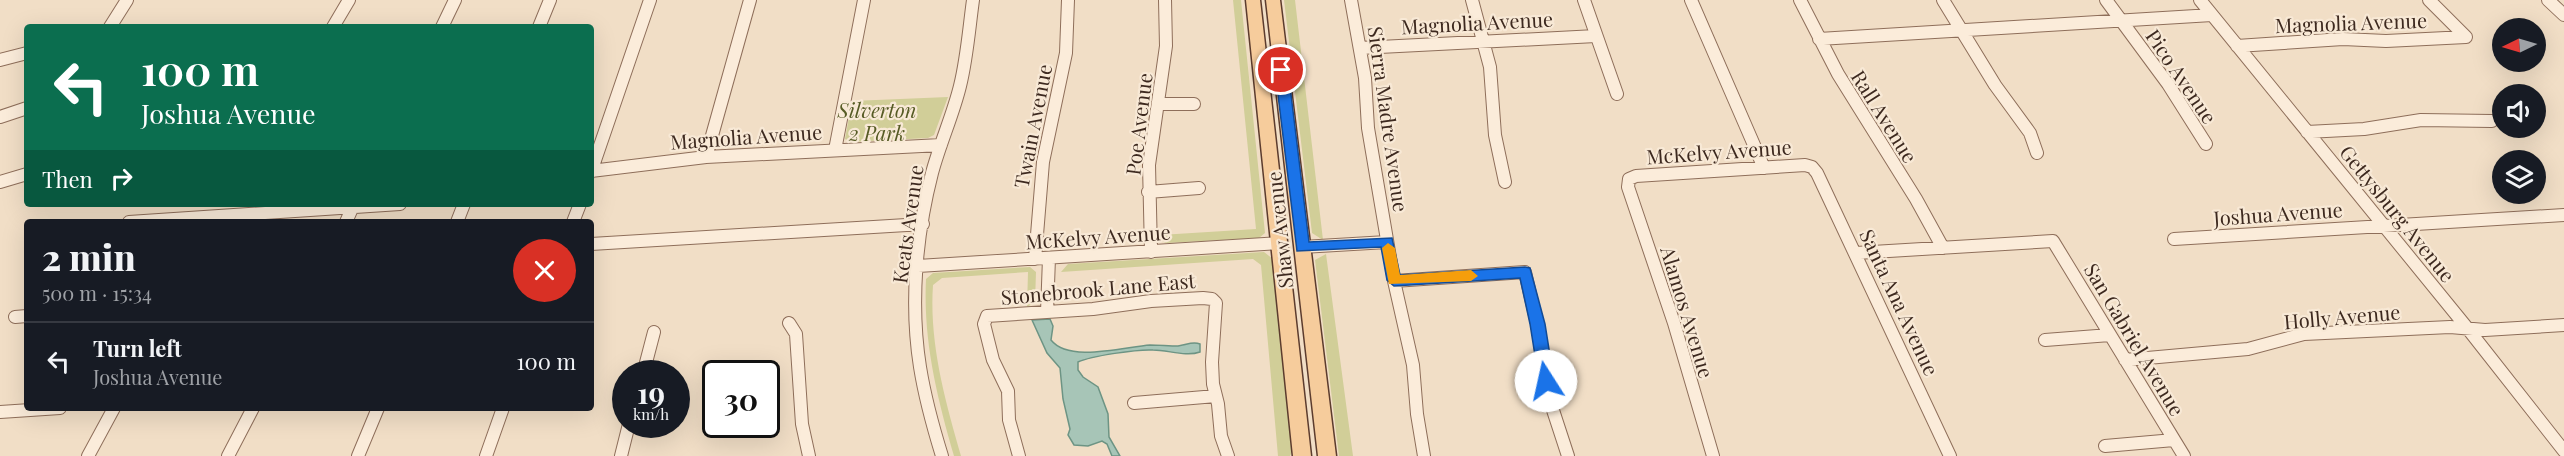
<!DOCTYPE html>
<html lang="en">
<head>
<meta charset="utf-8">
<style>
  body { margin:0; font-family:"Playfair Display",serif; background:#242831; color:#f1f3f6; height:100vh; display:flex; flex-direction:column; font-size:22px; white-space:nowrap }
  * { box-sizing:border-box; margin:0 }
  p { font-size:20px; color:#9ea1a6 }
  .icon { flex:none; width:33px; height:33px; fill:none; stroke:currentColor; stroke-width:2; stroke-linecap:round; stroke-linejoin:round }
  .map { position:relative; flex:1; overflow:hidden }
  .side { position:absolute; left:24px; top:219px; width:570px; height:192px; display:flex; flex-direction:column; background:#171b24; border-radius:6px; box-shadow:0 6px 24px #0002 }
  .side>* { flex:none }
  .guide { position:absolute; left:24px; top:24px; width:570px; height:183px; border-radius:6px; box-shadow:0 6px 24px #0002; background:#0b6e4f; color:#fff; overflow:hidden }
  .needle { width:39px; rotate:265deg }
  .controls { position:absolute; left:2492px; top:18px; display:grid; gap:12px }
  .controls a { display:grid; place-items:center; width:54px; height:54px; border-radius:50%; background:#171b24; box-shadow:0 6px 24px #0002; font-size:30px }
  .speed { position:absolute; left:612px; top:360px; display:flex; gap:12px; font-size:30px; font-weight:700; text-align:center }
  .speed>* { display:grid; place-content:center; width:78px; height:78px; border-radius:50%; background:#171b24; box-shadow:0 6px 24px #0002; line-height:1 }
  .speed small { font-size:15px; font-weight:400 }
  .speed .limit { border:3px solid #111; border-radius:9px; background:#fff; color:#111 }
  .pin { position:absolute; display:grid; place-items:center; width:51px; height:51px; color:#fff; margin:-26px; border:3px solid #fff; border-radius:50%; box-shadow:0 2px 6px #0007 }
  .me { position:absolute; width:66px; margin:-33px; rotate:350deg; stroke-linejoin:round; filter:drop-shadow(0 0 4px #0008) }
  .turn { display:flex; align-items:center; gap:21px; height:126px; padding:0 18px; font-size:27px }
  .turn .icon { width:78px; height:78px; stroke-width:2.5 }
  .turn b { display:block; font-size:42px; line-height:51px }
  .then { display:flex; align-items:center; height:57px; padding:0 18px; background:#0003; gap:12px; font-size:22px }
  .round { display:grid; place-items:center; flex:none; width:63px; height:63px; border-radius:32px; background:#242831 }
  .summary { display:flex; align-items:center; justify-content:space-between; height:102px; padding:0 18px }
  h1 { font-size:36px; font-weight:800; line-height:45px }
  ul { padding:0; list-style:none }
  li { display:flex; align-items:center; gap:18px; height:78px; padding:0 18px; border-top:2px solid #363941 }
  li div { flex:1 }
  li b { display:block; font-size:22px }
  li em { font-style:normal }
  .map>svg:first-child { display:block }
</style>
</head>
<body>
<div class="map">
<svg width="2564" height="456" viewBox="0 0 2564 456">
  <rect width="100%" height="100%" fill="#f1dec6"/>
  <path fill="#d1ce98" d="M1233,0H1241L1265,233L1259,238L1166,243L1160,240V235L1256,229Z
    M1284,0H1295L1323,240L1312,233Z
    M948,97L934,135L928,138L850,142L845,139L852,101Z
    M1264,252L1273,259L1292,452L1290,456H1278L1261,265L1253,259L1061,272L1068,264Z
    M1326,254L1353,456H1339L1315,260Z
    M1030,267L1036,272L1035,302L1027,307L1028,272L942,278L933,285C929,343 945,400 961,456H954C937,397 923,341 926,279L933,273Z"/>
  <path fill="#a7c5b7" stroke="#6d9484" stroke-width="1.5" d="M1050,319L1053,326L1051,340C1069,363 1124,347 1150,345C1159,345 1169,346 1178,346C1187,345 1192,341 1200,344V352C1186,357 1168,350 1153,350C1138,349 1091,356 1078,362V370L1083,377L1098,387L1108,414L1109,437L1120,456H1112L1107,444L1102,441L1088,446L1074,445L1068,435L1070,429L1063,399L1060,368L1047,353L1032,320Z"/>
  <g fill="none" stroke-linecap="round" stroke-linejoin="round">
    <g stroke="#8e6e5a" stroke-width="14">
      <path id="minor" d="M1351,0L1365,78L1368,128L1394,281L1413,365L1417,414L1424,456
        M1472,0L1490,67L1495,135L1505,182
        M1584,0L1617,94
        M1691,0L1764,168
        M1800,0L1838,74L1916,199L1943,248
        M1943,0L1995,85L2030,133L2037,153
        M2106,0L2168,84L2206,144
        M2200,0L2468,329L2564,451
        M2429,0L2466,37
        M2548,0L2564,15
        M110,27L127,0
        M333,27L349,0
        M442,27L455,0
        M539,27L550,0
        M1819,39L2212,15
        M2237,46L2343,39L2386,41L2466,37
        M1360,48L1596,36
        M0,60L27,53
        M1159,104H1194
        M0,117L27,108
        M2307,132L2364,129L2421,120L2492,121
        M835,150L864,0
        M706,157L750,0
        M591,171L706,157L941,145
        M591,172L650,0
        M0,182L27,174
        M1148,192L1199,188
        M129,222L400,204
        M346,222L354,204
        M457,222L464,204
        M573,222L580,204
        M2174,239L2564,215
        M591,244L923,224
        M1302,247L1387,242
        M1151,252L1149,165L1166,46L1165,0
        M1856,253L2053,241L2184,456
        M1035,259L1043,162L1066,53L1068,0
        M918,266L1280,243
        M1394,281L1525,272L1537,324L1550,401L1568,456
        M1047,312L1049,258
        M15,317L27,316
        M789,323L796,334L802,424L809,456
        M2045,340L2110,335
        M2125,360L2248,349L2304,334L2450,327L2485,330L2564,325
        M643,374L654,332
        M1134,403L1216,396
        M0,412L60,408
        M2105,446L2174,440
        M88,456L114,408
        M228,456L253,408
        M358,456L378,408
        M486,456L503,408
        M621,456L629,424
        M942,456C933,427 925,398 920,367C910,304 916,235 932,173C940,143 953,115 960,86C967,58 969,29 973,0
        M1019,456L1009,420L1008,391L993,360L984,324L987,316L1093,309L1151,301L1203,298L1212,299L1216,303L1212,362L1213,384L1218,404L1221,436L1228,456
        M1713,456L1674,323L1628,187L1629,179L1636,176L1805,165L1812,167L1817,173L1950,456"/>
    </g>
    <g stroke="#5c3c2e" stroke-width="3">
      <path id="major" d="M1246,0H1260L1311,456H1293Z
        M1266,0H1280L1336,456H1318Z"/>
    </g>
    <use href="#minor" stroke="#fbecda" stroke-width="12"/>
    <use href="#major" fill="#f6cc9c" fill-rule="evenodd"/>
  </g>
  <path fill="#1a73e8" stroke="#114b97" stroke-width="1.5" d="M1281,66L1288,70L1309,242L1392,238L1400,275L1525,267L1530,268L1545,324L1554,381L1552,385H1541L1539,381L1530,324L1520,278L1394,286L1387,280L1381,247L1297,251L1275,70Z"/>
  <path fill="#f59e0b" d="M1388,243L1395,248L1400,275L1471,270L1478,276L1471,281L1389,284L1382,248Z"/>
  <g text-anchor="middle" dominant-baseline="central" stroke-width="4.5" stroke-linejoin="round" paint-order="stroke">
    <g font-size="20" fill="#3d291f" stroke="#f8e9d6">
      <text transform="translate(1477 22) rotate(-3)">Magnolia Avenue</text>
      <text transform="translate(2351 22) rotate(-2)">Magnolia Avenue</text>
      <text transform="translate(2182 76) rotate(56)">Pico Avenue</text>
      <text transform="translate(1885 116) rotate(58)">Rall Avenue</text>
      <text transform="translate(1389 119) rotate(82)">Sierra Madre Avenue</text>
      <text transform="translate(1138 124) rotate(-83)">Poe Avenue</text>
      <text transform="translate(1032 126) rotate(-79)">Twain Avenue</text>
      <text transform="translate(746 136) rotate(-4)">Magnolia Avenue</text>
      <text transform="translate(1719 151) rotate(-4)">McKelvy Avenue</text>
      <text transform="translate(2278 213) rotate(-4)">Joshua Avenue</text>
      <text transform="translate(2398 213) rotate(51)">Gettysburg Avenue</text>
      <text transform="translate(907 224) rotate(-82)">Keats Avenue</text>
      <text transform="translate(1279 230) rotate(-96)">Shaw Avenue</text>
      <text transform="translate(1098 236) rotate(-4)">McKelvy Avenue</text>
      <text transform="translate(1098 288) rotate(-5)">Stonebrook Lane East</text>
      <text transform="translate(1900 302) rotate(65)">Santa Ana Avenue</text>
      <text transform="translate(1688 312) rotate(73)">Alamos Avenue</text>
      <text transform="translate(2342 316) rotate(-5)">Holly Avenue</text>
      <text transform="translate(2135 339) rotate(59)">San Gabriel Avenue</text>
    </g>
    <g font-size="20" font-style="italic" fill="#565b24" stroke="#f8e9d6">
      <text x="877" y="109">Silverton<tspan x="877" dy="23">2 Park</tspan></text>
    </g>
  </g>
</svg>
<div class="controls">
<a><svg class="needle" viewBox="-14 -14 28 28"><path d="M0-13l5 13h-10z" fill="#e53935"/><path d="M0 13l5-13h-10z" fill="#9ea1a6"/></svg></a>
<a><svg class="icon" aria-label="sound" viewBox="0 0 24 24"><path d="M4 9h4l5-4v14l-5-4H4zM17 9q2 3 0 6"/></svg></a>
<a><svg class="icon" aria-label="layers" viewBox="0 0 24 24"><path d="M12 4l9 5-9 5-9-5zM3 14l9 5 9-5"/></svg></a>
</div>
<div class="speed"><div>19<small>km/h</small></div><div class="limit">30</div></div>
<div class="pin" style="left:1281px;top:70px;background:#d93025"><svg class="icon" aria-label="arrive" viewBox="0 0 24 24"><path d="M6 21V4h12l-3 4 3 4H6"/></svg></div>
<svg class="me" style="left:1546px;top:381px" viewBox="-20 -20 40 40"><circle r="19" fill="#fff"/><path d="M0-13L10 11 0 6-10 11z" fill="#1a73e8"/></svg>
<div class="guide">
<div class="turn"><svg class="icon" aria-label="left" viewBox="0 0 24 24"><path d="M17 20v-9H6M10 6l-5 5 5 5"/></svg><div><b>100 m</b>Joshua Avenue</div></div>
<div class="then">Then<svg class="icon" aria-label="right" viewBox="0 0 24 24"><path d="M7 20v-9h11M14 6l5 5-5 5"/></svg></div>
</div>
<section class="side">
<div class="summary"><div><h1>2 min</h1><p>500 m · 15:34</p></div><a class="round" style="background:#d93025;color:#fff"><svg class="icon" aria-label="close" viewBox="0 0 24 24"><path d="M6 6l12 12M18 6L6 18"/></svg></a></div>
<ul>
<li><svg class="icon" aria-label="left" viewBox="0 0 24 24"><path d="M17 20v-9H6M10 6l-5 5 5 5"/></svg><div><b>Turn left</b><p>Joshua Avenue</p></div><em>100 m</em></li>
</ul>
</section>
</div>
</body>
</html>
